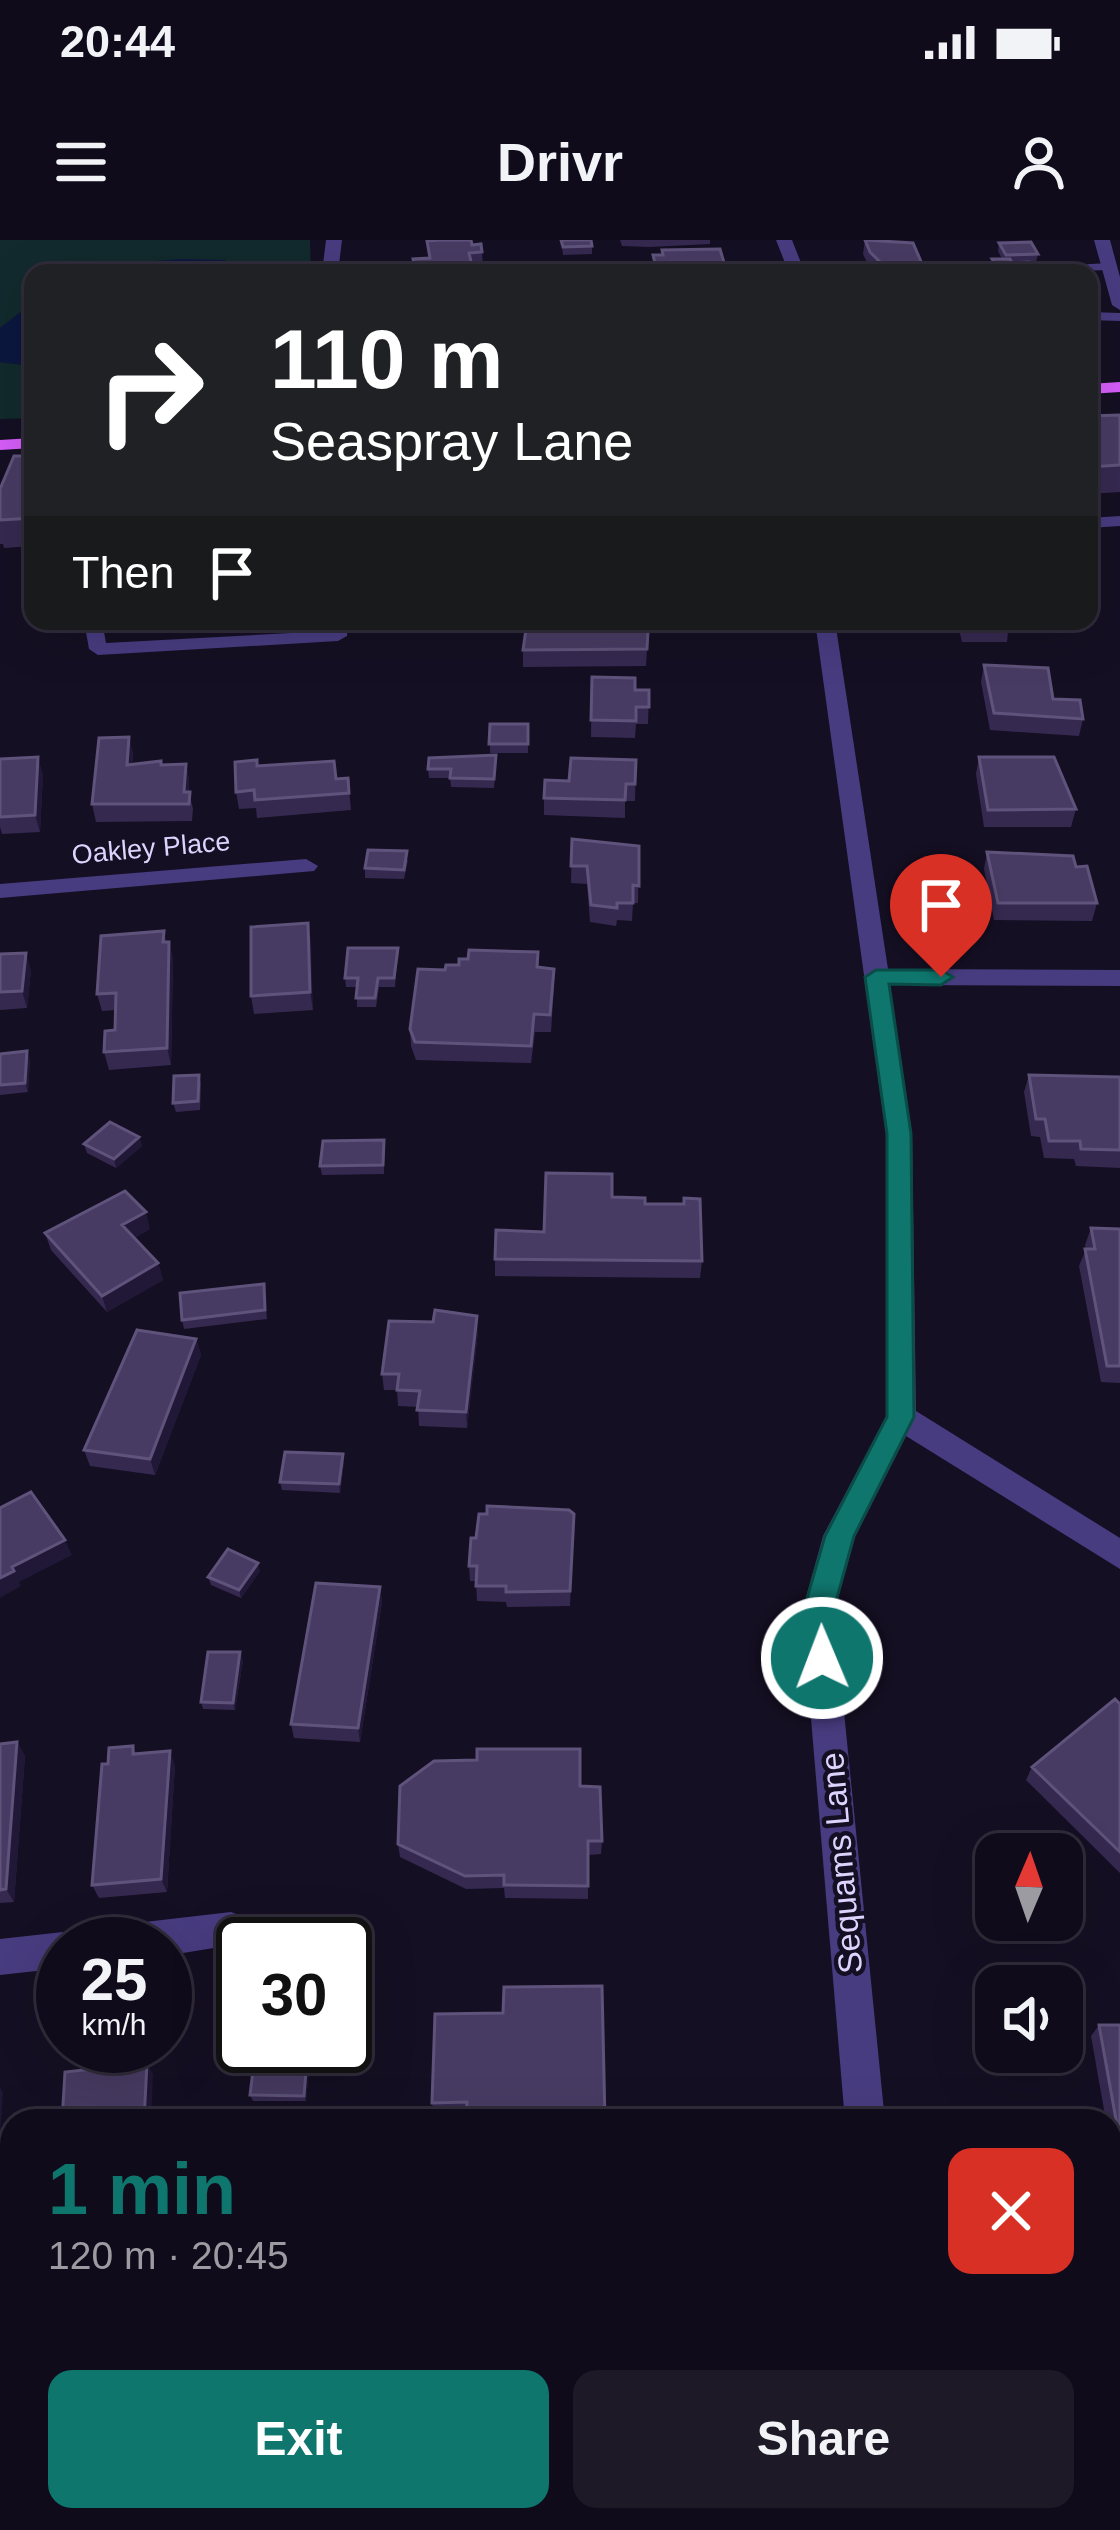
<!DOCTYPE html>
<html lang="en">
<head>
<meta charset="utf-8">
<style>
  body { margin:0; font-family:Arial,sans-serif; background:#1e1927; color:#f1f3f6; height:100vh; display:flex; flex-direction:column; font-size:45px; white-space:nowrap }
  * { box-sizing:border-box; margin:0 }
  p { font-size:39px; color:#9c9ba2 }
  .icon { flex:none; width:66px; height:66px; fill:none; stroke:currentColor; stroke-width:2; stroke-linecap:round; stroke-linejoin:round }
  .map { position:relative; flex:1; overflow:hidden }
  .details { position:absolute; left:0px; top:1869px; width:1122px; height:423px; display:flex; flex-direction:column; background:#100b1a; border-radius:36px 36px 0 0; box-shadow:0 12px 48px #0002,0 0 0 3px #302b39 }
  .details>* { flex:none }
  .guide { position:absolute; left:24px; top:24px; width:1074px; height:366px; border-radius:24px; box-shadow:0 12px 48px #0002,0 0 0 3px #302b39; background:#202124; color:#fff; overflow:hidden }
  .needle { width:78px; rotate:2deg }
  .tools { position:absolute; left:975px; top:1593px; display:grid; gap:24px }
  .tools a { display:grid; place-items:center; width:108px; height:108px; border-radius:24px; background:#100b1a; box-shadow:0 12px 48px #0002,0 0 0 3px #302b39; font-size:60px }
  .speed { position:absolute; left:36px; top:1677px; display:flex; gap:24px; font-size:60px; font-weight:700; text-align:center }
  .speed>* { display:grid; place-content:center; width:156px; height:156px; border-radius:50%; background:#100b1a; box-shadow:0 12px 48px #0002,0 0 0 3px #302b39; line-height:1 }
  .speed small { font-size:30px; font-weight:400 }
  .speed .limit { border:6px solid #111; border-radius:18px; background:#fff; color:#111 }
  .pin { position:absolute; display:grid; place-items:center; width:102px; height:102px; color:#fff; margin:-123px -51px; border-radius:50% 50% 50% 0; rotate:-45deg; box-shadow:0 0 12px #0007 }
  .pin .icon { rotate:45deg }
  .me { position:absolute; width:132px; margin:-66px; rotate:359deg; stroke-linejoin:round; filter:drop-shadow(0 0 9px #0008) }
  .turn { display:flex; align-items:center; gap:42px; height:252px; padding:0 48px; font-size:54px }
  .turn .icon { width:156px; height:156px; stroke-width:2.5 }
  .turn b { display:block; font-size:84px; line-height:102px }
  .then { display:flex; align-items:center; height:114px; padding:0 48px; background:#0003; gap:24px; font-size:45px }
  .round { display:grid; place-items:center; flex:none; width:126px; height:126px; border-radius:24px; background:#1e1927 }
  .head { display:flex; align-items:center; justify-content:space-between; height:204px; padding:0 48px }
  h1 { font-size:72px; font-weight:800; line-height:90px; color:#0f766e }
  .cta { display:flex; gap:24px; margin-top:auto; padding:24px 48px }
  .cta a { flex:1; height:138px; border-radius:24px; background:#0f766e; color:#fff; font-size:48px; font-weight:800; line-height:138px; text-align:center }
  .cta a+a { background:#1e1927; color:#f1f3f6 }
  .status { display:flex; justify-content:space-between; align-items:center; height:84px; padding:0 60px; background:#100b1a; direction:ltr }
  .status svg { height:33px; fill:currentColor }
  header { display:flex; justify-content:space-between; align-items:center; height:156px; padding:0 48px; background:#100b1a; font-size:54px; font-weight:800 }
  .map>svg:first-child { display:block }
</style>
</head>
<body>
<div class="status"><b>20:44</b><svg viewBox="0 0 49 12"><path d="M0 12V9h3v3zM5 12V6h3v6zM10 12V3h3v9zM15 12V0h3v12zM26 1h20v11H26zM47 4h2v5h-2z"/></svg></div>
<header><svg class="icon" aria-label="menu" viewBox="0 0 24 24"><path d="M4 6h16M4 12h16M4 18h16"/></svg>Drivr<svg class="icon" aria-label="person" viewBox="0 0 24 24"><circle cx="12" cy="8" r="4"/><path d="M4 21q1-7 8-7t8 7"/></svg></header>
<div class="map">
<svg width="1120" height="2290" viewBox="0 0 1120 2290">
  <rect width="100%" height="100%" fill="#150f23"/>
  <path fill="#122a2d" d="M0,0H310L311,33H225L226,21C160,19 98,33 33,33V63L0,88Z
    M0,122L33,126V178L0,179Z"/>
  <path fill="#0c173f" d="M181,19L226,20L225,33H88L115,24Z
    M33,63V126L0,122V88Z"/>
  <g fill="none" stroke-linecap="round" stroke-linejoin="round">
    <path fill="#483c80" fill-rule="evenodd" d="M1110,23L1115,30L1009,32L1016,28Z
      M1089,72L1120,73V81L1089,80Z
      M1120,276V286L1089,288V278Z
      M84,381H102L106,403L329,391L330,381H348L347,396L338,401L98,415L89,409Z"/>
    <path fill="#483c80" fill-rule="evenodd" d="M326,0H342L338,33H322Z
      M776,0H792L805,33H789Z
      M1094,0H1110L1120,37V70L1112,65Z
      M815,381H835L888,729L1120,730V746L890,745L912,894L916,1171L1120,1298V1329L906,1196L855,1297L834,1372L885,1881H845L802,1372L823,1296L886,1177V894Z
      M306,619L318,626L314,631L0,658V644Z
      M231,1672L244,1677L250,1690L244,1703L165,1716V1704H91L97,1691L110,1686Z
      M63,1692L76,1697L79,1704H63V1728L0,1735V1699Z
      M881,2280H925L926,2290H882Z"/>
    <path fill="#d55ef9" fill-rule="evenodd" d="M1120,142V152L1089,154V144Z
      M33,198V208L0,210V200Z"/>
  </g>
  <path fill="#362950" d="M561,0L592,6V14L563,15Z
    M620,0H710V4L650,7L622,6Z
    M865,0L923,26L922,33H874L869,27L863,14Z
    M427,1L482,12L483,28H472L473,33H414L413,19L429,18Z
    M999,3L1038,14L1036,22L1029,23L1036,33H989L992,19H1002L998,11Z
    M662,10L727,33H653V15H662Z
    M1120,175V252L1089,254V176Z
    M33,216V306L4,308L3,304H0V280Z
    M957,381H1009L1007,402H962Z
    M631,391H648L646,426L523,427V410Z
    M984,425L1053,459L1083,479L1079,496L990,490L981,442Z
    M592,437L635,450H649L648,484H636L635,498L591,497Z
    M490,484H528V513H490Z
    M129,497L133,514L132,524H186L189,541V552L193,569L192,581L96,582L92,564Z
    M979,517L1076,569L1071,587H984L976,534Z
    M0,519L43,534L40,592L2,594L0,587Z
    M636,520L635,561H625V578L544,575V558Z
    M496,524L494,548L451,547L450,538H429L428,529Z
    M258,526L336,539L348,538L351,570L257,578L256,568L239,569L236,552Z
    M572,599L639,606L638,663H633L632,681L617,680L616,686L590,682L587,644L571,643Z
    M987,612L1076,627L1097,663L1092,681L994,680L984,629Z
    M408,620L404,639L365,638V628Z
    M308,683L313,770L254,774L251,756Z
    M164,691L166,702H169L173,719L171,825L109,830L104,812L115,790L116,770L102,771L97,754Z
    M398,708L395,747H379L376,767H357V747H346L345,738Z
    M538,712V727L554,746L551,792H535L531,823L416,820L411,806L410,789L445,730L459,725Z
    M0,714L31,730L27,768L0,770Z
    M27,811L30,820L28,852L0,855V814Z
    M199,835L201,844L200,870L176,872L173,863Z
    M1029,835L1120,837V928L1076,926L1074,919L1044,918L1040,897L1031,896L1024,852Z
    M139,897L142,906L116,928L87,913L84,904Z
    M384,900V934L322,935L320,926Z
    M612,957L645,964H684L702,1021L700,1038L495,1036V1019Z
    M1091,988L1120,989V1143L1101,1142L1079,1026L1086,1009L1085,1005Z
    M150,989L134,998L158,1023L163,1040L107,1072L51,1010L45,993Z
    M264,1044L267,1079L184,1089L182,1080Z
    M478,1092L467,1188L419,1186L418,1167L398,1166L397,1150H384L382,1134Z
    M196,1099L201,1115L155,1235L90,1226L84,1210Z
    M343,1214L344,1222L340,1253L282,1250L280,1242Z
    M574,1274L570,1366L507,1367L506,1362L477,1361L476,1341H470L469,1326L476,1298Z
    M260,1331L241,1358L211,1345L208,1337Z
    M380,1347L382,1362L360,1502L294,1498L291,1484Z
    M243,1420L235,1470L203,1469L201,1462Z
    M1120,1464V1633L1026,1540L1032,1527Z
    M17,1502L25,1516L14,1662L0,1663V1504Z
    M133,1506L136,1514L175,1525L167,1652L99,1658L92,1645L108,1524Z
    M580,1546L602,1601L601,1614L588,1615V1659L505,1658L504,1648L466,1649L400,1617L398,1604Z
    M435,1774L605,1881L466,1872L434,1874L432,1863Z
    M1099,1785H1120V1895H1110V1881H1106L1091,1796Z
    M256,1806H311L306,1861H253L250,1855Z"/>
  <path fill="#211736" d="M129,497L133,514L130,542L127,525Z
    M38,517L43,534L40,592L35,575Z
    M186,524L189,541L188,564L184,552Z
    M308,683L311,701L313,770L310,752Z
    M169,702L173,719L171,825L167,808Z
    M26,713L31,730L27,768L22,751Z
    M27,811L30,820L28,852L25,843Z
    M139,897L142,906L116,928L114,919Z
    M146,972L150,989L127,1002L122,985Z
    M158,1023L163,1040L107,1072L102,1056Z
    M477,1076L478,1092L467,1188L466,1172Z
    M196,1099L201,1115L155,1235L150,1219Z
    M343,1214L344,1222L340,1253L339,1244Z
    M65,1300L72,1315L19,1342L21,1346L0,1358V1338L12,1327Z
    M258,1323L260,1331L241,1358L239,1350Z
    M380,1347L382,1362L360,1502L358,1488Z
    M240,1412L243,1420L235,1470L233,1463Z
    M17,1502L25,1516L14,1662L6,1649Z
    M170,1511L175,1525L167,1652L161,1639Z
    M308,1806H311L306,1861L304,1856Z
    M147,1823L153,1834L151,1881H144Z
    M0,1848L3,1852L0,1895Z"/>
  <path fill="#483b63" stroke="#5f537b" stroke-width="3" d="M439,0H471L472,5L481,4L482,12L469,13L472,26L415,28L413,19L430,18L427,1Z
    M561,0H591L592,6L563,7Z
    M865,0L913,3L923,26L886,28L870,12Z
    M1031,2L1038,14L1006,15L999,3Z
    M720,9L727,33H682L680,26L656,27L653,15H663L662,10Z
    M992,19H1010L1012,23L1029,22L1036,33H996L995,31H999Z
    M1120,175V225L1089,227V176Z
    M14,216H33V278L0,280V249Z
    M558,381H631L630,391H648L647,409L523,410L526,389L557,390Z
    M965,381H1009L1010,385H965Z
    M984,425L1048,428L1053,459L1080,460L1083,479L994,473Z
    M592,437L635,438V450H649V467H636V481L591,480Z
    M490,484H528V504H489Z
    M129,497L127,525L161,521V525L186,524L184,552H190L189,564H92L99,498Z
    M496,515L494,539L450,538L451,529H428L429,518Z
    M38,517L35,575L0,577V519Z
    M979,517H1054L1076,569L988,570Z
    M571,518L636,520L635,544H626L625,560L544,558L545,540L569,541Z
    M257,520V526L334,521L336,539L348,538L349,553L255,560L254,550L236,552L235,522Z
    M572,599L639,606V646L633,645V663H617V668L591,665L587,626H571Z
    M368,610L407,611L404,630L365,628Z
    M987,612L1073,616L1076,627L1087,626L1097,663H998Z
    M308,683L310,752L251,756V687Z
    M164,691L163,702H169L167,808L104,812L105,791L115,790L116,753L97,754L101,696Z
    M348,708H398L394,738H378L375,758H356L358,738H345Z
    M469,710L538,712L537,727L554,729L550,775L534,774L531,806L415,802L410,789L418,729L445,730L446,725H459V719H468Z
    M26,713L22,751L0,752V714Z
    M27,811L25,843L0,845V814Z
    M199,835L198,861L173,863L174,836Z
    M1029,835L1120,837V910L1081,909L1080,901H1049L1045,879H1036Z
    M110,882L139,897L114,919L84,904Z
    M384,900L383,925L320,926L323,901Z
    M546,933L612,934V957L645,958V964H684V958L700,959L702,1021L495,1019L496,990L544,992Z
    M125,951L146,972L122,985L158,1023L102,1056L45,993Z
    M1091,988L1120,989V1126H1107L1085,1009H1095Z
    M264,1044L265,1070L182,1080L180,1053Z
    M435,1070L477,1076L466,1172L417,1170L420,1151L397,1150L399,1134H382L389,1081L433,1082Z
    M137,1090L196,1099L150,1219L84,1210Z
    M285,1212L343,1214L339,1244L280,1242Z
    M31,1252L65,1300L12,1327L14,1331L0,1338V1268Z
    M487,1266L569,1270L574,1274L570,1351L506,1352V1346H476L477,1326H469L471,1298H476L479,1274H487Z
    M228,1309L258,1323L239,1350L208,1337Z
    M316,1343L380,1347L358,1488L291,1484Z
    M208,1412H240L233,1463L201,1462Z
    M1115,1459L1120,1464V1612L1032,1527Z
    M17,1502L6,1649L0,1650V1504Z
    M133,1506V1514L170,1511L161,1639L92,1645L102,1524H108L109,1508Z
    M477,1509H580V1546L600,1547L602,1601H588V1646L504,1645V1635L465,1636L398,1604L400,1546L434,1521L477,1520Z
    M602,1746L605,1881H466L467,1862L432,1863L435,1774L503,1773L504,1747Z
    M1099,1785H1120V1885H1117Z
    M256,1806H308L304,1856L250,1855Z
    M147,1823L144,1881H62L65,1832Z"/>
  <path fill="#0f766e" stroke="#0a4d48" stroke-width="3" d="M876,730H941L953,737L941,745L889,744L911,894L914,1177L854,1296L833,1372L838,1418L833,1428L822,1432L812,1428L803,1372L825,1296L887,1177V894L865,737Z"/>
  <g text-anchor="middle" dominant-baseline="central" stroke-width="9" stroke-linejoin="round" paint-order="stroke">
    <g font-size="27" fill="#ded3fd" stroke="#150f23">
      <text transform="translate(151 608) rotate(-5)">Oakley Place</text>
    </g>
    <g font-size="33" fill="#ded3fd" stroke="#150f23">
      <text transform="translate(841 1623) rotate(-95)">Sequams Lane</text>
    </g>
  </g>
</svg>
<div class="tools">
<a><svg class="needle" viewBox="-14 -14 28 28"><path d="M0-13l5 13h-10z" fill="#e53935"/><path d="M0 13l5-13h-10z" fill="#9c9ba2"/></svg></a>
<a><svg class="icon" aria-label="sound" viewBox="0 0 24 24"><path d="M4 9h4l5-4v14l-5-4H4zM17 9q2 3 0 6"/></svg></a>
</div>
<div class="speed"><div>25<small>km/h</small></div><div class="limit">30</div></div>
<div class="pin" style="left:941px;top:737px;background:#d93025"><svg class="icon" aria-label="arrive" viewBox="0 0 24 24"><path d="M6 21V4h12l-3 4 3 4H6"/></svg></div>
<svg class="me" style="left:822px;top:1418px" viewBox="-20 -20 40 40"><circle r="17" fill="#0f766e" stroke="#fff" stroke-width="3"/><path d="M0-11L8 9 0 5-8 9z" fill="#fff"/></svg>
<div class="guide">
<div class="turn"><svg class="icon" aria-label="right" viewBox="0 0 24 24"><path d="M7 20v-9h11M14 6l5 5-5 5"/></svg><div><b>110 m</b>Seaspray Lane</div></div>
<div class="then">Then<svg class="icon" aria-label="arrive" viewBox="0 0 24 24"><path d="M6 21V4h12l-3 4 3 4H6"/></svg></div>
</div>
<section class="details">
<div class="head"><div><h1>1 min</h1><p>120 m · 20:45</p></div><a class="round" style="background:#d93025;color:#fff"><svg class="icon" aria-label="close" viewBox="0 0 24 24"><path d="M6 6l12 12M18 6L6 18"/></svg></a></div>
<div class="cta"><a>Exit</a><a>Share</a></div>
</section>
</div>
</body>
</html>
